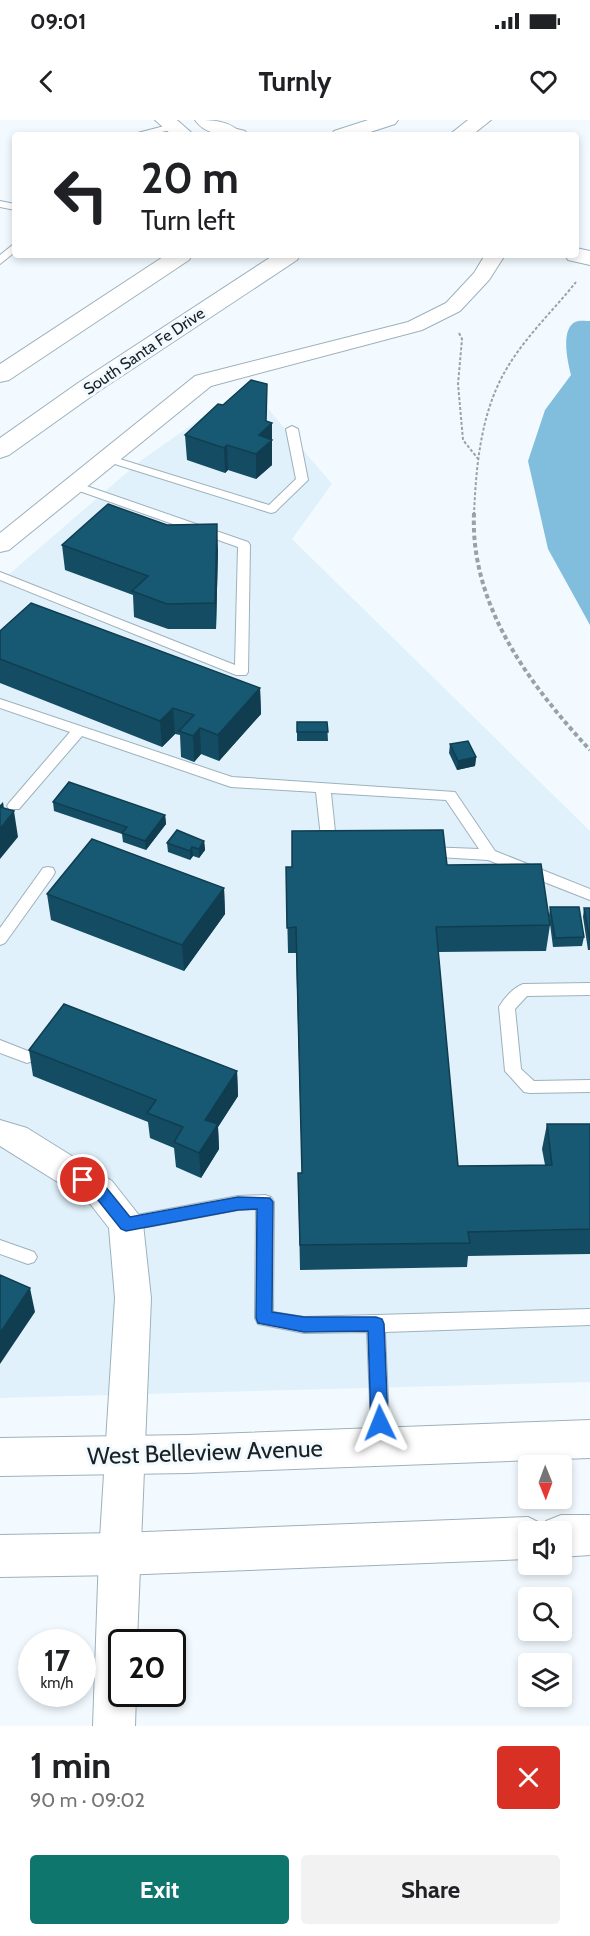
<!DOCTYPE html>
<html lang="en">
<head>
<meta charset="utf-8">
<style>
  body { margin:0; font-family:Cabin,sans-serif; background:#f2f2f2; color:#202124; height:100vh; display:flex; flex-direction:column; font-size:22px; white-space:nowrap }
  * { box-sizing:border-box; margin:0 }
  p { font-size:20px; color:#757577 }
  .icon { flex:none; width:33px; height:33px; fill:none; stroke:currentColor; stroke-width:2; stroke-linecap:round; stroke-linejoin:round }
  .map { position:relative; height:1606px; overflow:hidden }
  .drawer { display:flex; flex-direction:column; background:#fff; flex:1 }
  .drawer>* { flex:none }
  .banner { position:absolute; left:12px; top:12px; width:567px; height:126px; border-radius:6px; box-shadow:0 3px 9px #0003; background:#fff; color:#202124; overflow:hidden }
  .needle { width:39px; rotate:179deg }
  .tools { position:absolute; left:518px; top:1335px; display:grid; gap:12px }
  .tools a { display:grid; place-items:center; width:54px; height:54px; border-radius:6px; background:#fff; box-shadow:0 3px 9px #0003; font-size:30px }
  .speed { position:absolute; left:18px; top:1509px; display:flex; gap:12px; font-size:30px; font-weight:700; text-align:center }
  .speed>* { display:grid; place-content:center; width:78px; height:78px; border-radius:50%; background:#fff; box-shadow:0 3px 9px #0003; line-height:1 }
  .speed small { font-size:15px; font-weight:400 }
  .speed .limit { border:3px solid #111; border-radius:9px; background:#fff; color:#111 }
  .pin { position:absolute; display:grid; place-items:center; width:51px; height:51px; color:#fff; margin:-26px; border:3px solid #fff; border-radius:50%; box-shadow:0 2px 6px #0007 }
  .me { position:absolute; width:66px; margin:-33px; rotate:358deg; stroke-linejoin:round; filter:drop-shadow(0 0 4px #0008) }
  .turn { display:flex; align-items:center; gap:21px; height:126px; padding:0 30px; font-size:27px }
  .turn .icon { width:78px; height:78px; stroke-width:2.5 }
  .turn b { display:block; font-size:42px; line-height:51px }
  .round { display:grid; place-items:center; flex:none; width:63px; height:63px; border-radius:6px; background:#f2f2f2 }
  .headline { display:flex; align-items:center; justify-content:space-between; height:102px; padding:0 30px }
  h1 { font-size:36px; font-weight:800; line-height:45px }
  .primary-button { display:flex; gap:12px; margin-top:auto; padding:12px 30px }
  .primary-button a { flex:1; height:69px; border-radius:6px; background:#0f766e; color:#fff; font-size:24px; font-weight:800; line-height:69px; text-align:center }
  .primary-button a+a { background:#f2f2f2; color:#202124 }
  .status { display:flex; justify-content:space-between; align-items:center; height:42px; padding:0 30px; background:#fff; direction:ltr }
  .status svg { height:16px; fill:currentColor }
  header { display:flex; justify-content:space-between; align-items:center; height:78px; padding:0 30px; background:#fff; font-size:27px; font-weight:800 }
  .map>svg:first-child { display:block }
</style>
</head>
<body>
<div class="status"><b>09:01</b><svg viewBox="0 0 49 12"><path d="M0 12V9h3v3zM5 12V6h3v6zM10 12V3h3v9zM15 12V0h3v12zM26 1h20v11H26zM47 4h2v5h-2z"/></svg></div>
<header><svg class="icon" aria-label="back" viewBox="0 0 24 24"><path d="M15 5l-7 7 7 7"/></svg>Turnly<svg class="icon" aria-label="heart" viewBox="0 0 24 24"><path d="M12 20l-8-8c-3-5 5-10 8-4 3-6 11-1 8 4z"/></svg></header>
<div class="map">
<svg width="590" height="1606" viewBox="0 0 590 1606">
  <rect width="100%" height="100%" fill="#f2faff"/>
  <path fill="#e0f1fb" d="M248,265L332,364L292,419L590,711V1262L0,1278V462L139,342Z"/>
  <path fill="#81bedd" d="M590,201V505L548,429L528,341L545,290L571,255C568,243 560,210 575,202C579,200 586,201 590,201Z"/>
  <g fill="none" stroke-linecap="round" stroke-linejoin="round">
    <g stroke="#9db1bc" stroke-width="2">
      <path id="service" d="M172,4L177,7L175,9L148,15H130Z
        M0,81L15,84V90L0,87Z
        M15,123V132L0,144V135Z
        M292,306L298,309L308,360L275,392L271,393L102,340L100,338L106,335L110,336L269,385L296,359L286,309Z
        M72,361L248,422L250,425L248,552L246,555H236L0,460V452L235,545L238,427L68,367V363Z
        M0,579L232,657L455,672L495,731L590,769V780L488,740L422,736L420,732L427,727L479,729L446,680L331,673L336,721L341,726L339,730L329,731L322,726L316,672L231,667L82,616L19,689H9L7,686L9,683L70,612L0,588Z
        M48,747L53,748L55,752L53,756L5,823L0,825V808L43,748Z
        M590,863V875L527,876L515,889L521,949L534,961L590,960V972L530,973L524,972L505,951L499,887C504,878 514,867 523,864Z
        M0,920L33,933L35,937L33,941L27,943L0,933Z
        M265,1075L271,1077L274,1082L273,1192L304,1197L590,1189V1205L385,1212L390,1327L388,1333L381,1336L374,1333L372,1327L367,1212L304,1213L258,1204L255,1198L256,1089L238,1090L126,1111L120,1109L117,1104L120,1099L126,1097L238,1076Z
        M0,1120L34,1132L37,1137L34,1142L28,1144L0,1134Z"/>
    </g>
    <g stroke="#9db1bc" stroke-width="2">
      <path id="minor" d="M485,135H505L489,160L460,191L422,210L211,266L9,430L0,432V413L195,256L408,202L446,183L474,153Z
        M0,1000L27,1008L112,1061L138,1094L143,1104L151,1178L137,1522H122V1574H136L135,1606H93L99,1434L115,1178L109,1108L88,1081L0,1026Z"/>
    </g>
    <g stroke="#9db1bc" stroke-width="2">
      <path id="tertiary" d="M155,0H177L194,15H172Z
        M195,0C212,0 231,0 242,15C225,15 206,16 195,0Z
        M576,128L590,131V145L568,140L565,135H576Z"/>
    </g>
    <g stroke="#9db1bc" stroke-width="2">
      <path id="primary" d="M590,1300V1338L188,1353L0,1356V1318L188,1315Z
        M561,1395H590V1435L561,1437V1412H528V1439L119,1455L0,1457V1415L119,1413L528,1397L544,1405L546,1401Z"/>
    </g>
    <g stroke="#9db1bc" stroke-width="2">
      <path id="trunk" d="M368,0H398L395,4L361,15H331L334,11Z
        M468,0H491L472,15H449Z
        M225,6L245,11L248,15H217L215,12L218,8Z
        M166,135H192L189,140L9,260L0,262V244Z
        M274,135H300L297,140L96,273L9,335L0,338V318L78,263Z"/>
    </g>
    <path stroke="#9aa2a7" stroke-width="2" stroke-dasharray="3 2" stroke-linecap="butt" d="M459,213L462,219L458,264L463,320L479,340
      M474,395C476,345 481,291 507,248C526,216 553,191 576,162"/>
    <path stroke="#9aa2a7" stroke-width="4" stroke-dasharray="4.5 3" stroke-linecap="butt" d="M474,393C470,486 530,565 590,630"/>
    <use href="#service" fill="#fff" fill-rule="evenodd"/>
    <use href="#minor" fill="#fff" fill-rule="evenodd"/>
    <use href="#tertiary" fill="#fff" fill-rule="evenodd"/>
    <use href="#primary" fill="#fff" fill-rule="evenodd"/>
    <use href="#trunk" fill="#fff" fill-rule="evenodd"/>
  </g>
  <path fill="#144c63" d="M267,302L272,303V345L256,359L228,350L225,353L187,340L185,315Z
    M62,425L218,430L216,509H168L134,497L133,475L65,450Z
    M0,539L260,568L261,594L219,641L201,634L194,642L181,637L180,615L175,614L162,627L0,563Z
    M297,602H327L328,621H297Z
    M450,624L476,637L475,646L457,650L449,633Z
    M53,682L165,695L166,704L146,730L123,722L122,714L54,691Z
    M292,711L447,745L550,805L546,831L438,832L458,1046L545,1045L542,1029L547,1004H590V1134L468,1136L467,1147L300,1150L298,1053H302L296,833H288L286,747H292Z
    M204,721L205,730L199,738L193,736L190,740L168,732L167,723Z
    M224,768L225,794L184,851L51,800L47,774Z
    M550,787L584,817L582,826L553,827L549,796Z
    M584,788H590V830H588L583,797Z
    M29,930L237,951L238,976L218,1007L219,1029L201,1058L176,1047L174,1028L150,1018L148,1002L33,956Z"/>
  <path fill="#103e50" d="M272,303V345L256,359V334L259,315Z
    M227,325L228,350L225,353L224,328Z
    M217,404L218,430L216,509L215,483Z
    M260,568L261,594L219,641L218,615Z
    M173,588L175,614L162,627L160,601Z
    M200,608L201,634L194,642L193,616Z
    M476,637L475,646L457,650L458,641Z
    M3,682L6,701L14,691L18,717L0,739V685Z
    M165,695L166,704L146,730L145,721Z
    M204,721L205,730L199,738V729Z
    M192,727L193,736L190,740V731Z
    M224,768L225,794L184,851L182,825Z
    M237,951L238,976L218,1007L219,1029L201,1058L199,1033L205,1000Z
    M30,1168L35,1192L0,1244V1213Z"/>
  <path fill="#175873" stroke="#103e50" stroke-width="1.5" d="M251,260L267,264L266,301L272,303L259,315L272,320L256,334L227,325L224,328L185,315L218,284L223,285Z
    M108,384L167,405L217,404L215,483L167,484L132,471L148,456L62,425Z
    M31,483L260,568L218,615L200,608L193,616L179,611L194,595L173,588L160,601L0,539V511Z
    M297,602H327L328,612H297Z
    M468,621L476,637L458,641L450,624Z
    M69,662L165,695L145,721L122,713L127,707L53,682Z
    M0,687L14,691L0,709Z
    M177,710L204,721L199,729L192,727L190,731L167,723Z
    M443,710L447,745L541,744L550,805L436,807L458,1046L552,1045L547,1004H590V1109L468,1112L470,1123L300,1125L298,1053H302L296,807L287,808L286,747H292V711Z
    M92,719L224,768L182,825L47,774Z
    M550,787H579L584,817L555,818Z
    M584,788H590V821Z
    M64,884L237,951L205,1000L218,1004L199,1033L174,1022L183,1007L147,993L156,980L29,930Z
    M0,1155L30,1168L0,1213Z"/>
  <path fill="#1a73e8" stroke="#114b97" stroke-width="1.5" d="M83,1054L105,1066L130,1097L238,1077L270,1078L273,1082L272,1192L304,1197H376L382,1199L384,1204L388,1303L386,1309L380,1311L374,1309L371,1303L368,1211L304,1212L258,1203L256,1198L257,1089L238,1090L126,1111L121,1109L94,1075L77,1065L75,1060L77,1056Z"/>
  <g text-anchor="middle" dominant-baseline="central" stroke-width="6" stroke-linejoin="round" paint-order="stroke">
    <g font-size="16" fill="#192125" stroke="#f2faff">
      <text transform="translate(144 231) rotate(-34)">South Santa Fe Drive</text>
    </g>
    <g font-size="24" fill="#192125" stroke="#f2faff">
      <text transform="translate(205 1332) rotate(-2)">West Belleview Avenue</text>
    </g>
  </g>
</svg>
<div class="tools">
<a><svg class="needle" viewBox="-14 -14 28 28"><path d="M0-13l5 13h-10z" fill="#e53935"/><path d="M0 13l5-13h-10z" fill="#757577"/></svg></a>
<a><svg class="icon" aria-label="sound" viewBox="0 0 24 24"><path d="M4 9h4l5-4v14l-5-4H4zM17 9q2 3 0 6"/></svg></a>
<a><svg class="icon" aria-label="search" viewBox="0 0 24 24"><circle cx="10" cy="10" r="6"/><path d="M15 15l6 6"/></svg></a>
<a><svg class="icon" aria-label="layers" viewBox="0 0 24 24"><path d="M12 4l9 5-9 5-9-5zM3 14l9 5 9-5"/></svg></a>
</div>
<div class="speed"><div>17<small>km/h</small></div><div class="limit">20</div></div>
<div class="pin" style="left:83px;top:1060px;background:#d93025"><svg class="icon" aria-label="arrive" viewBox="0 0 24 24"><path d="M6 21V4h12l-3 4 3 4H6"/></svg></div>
<svg class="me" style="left:380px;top:1303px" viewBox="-20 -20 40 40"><path d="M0-17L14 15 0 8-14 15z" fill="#1a73e8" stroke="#fff" stroke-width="4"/></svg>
<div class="banner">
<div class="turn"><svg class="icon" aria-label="left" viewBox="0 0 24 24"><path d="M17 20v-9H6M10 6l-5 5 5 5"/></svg><div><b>20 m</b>Turn left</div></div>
</div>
</div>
<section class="drawer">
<div class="headline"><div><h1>1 min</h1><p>90 m · 09:02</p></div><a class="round" style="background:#d93025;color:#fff"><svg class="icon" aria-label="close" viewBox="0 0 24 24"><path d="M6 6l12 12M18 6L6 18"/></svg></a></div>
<div class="primary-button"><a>Exit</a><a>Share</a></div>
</section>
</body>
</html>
